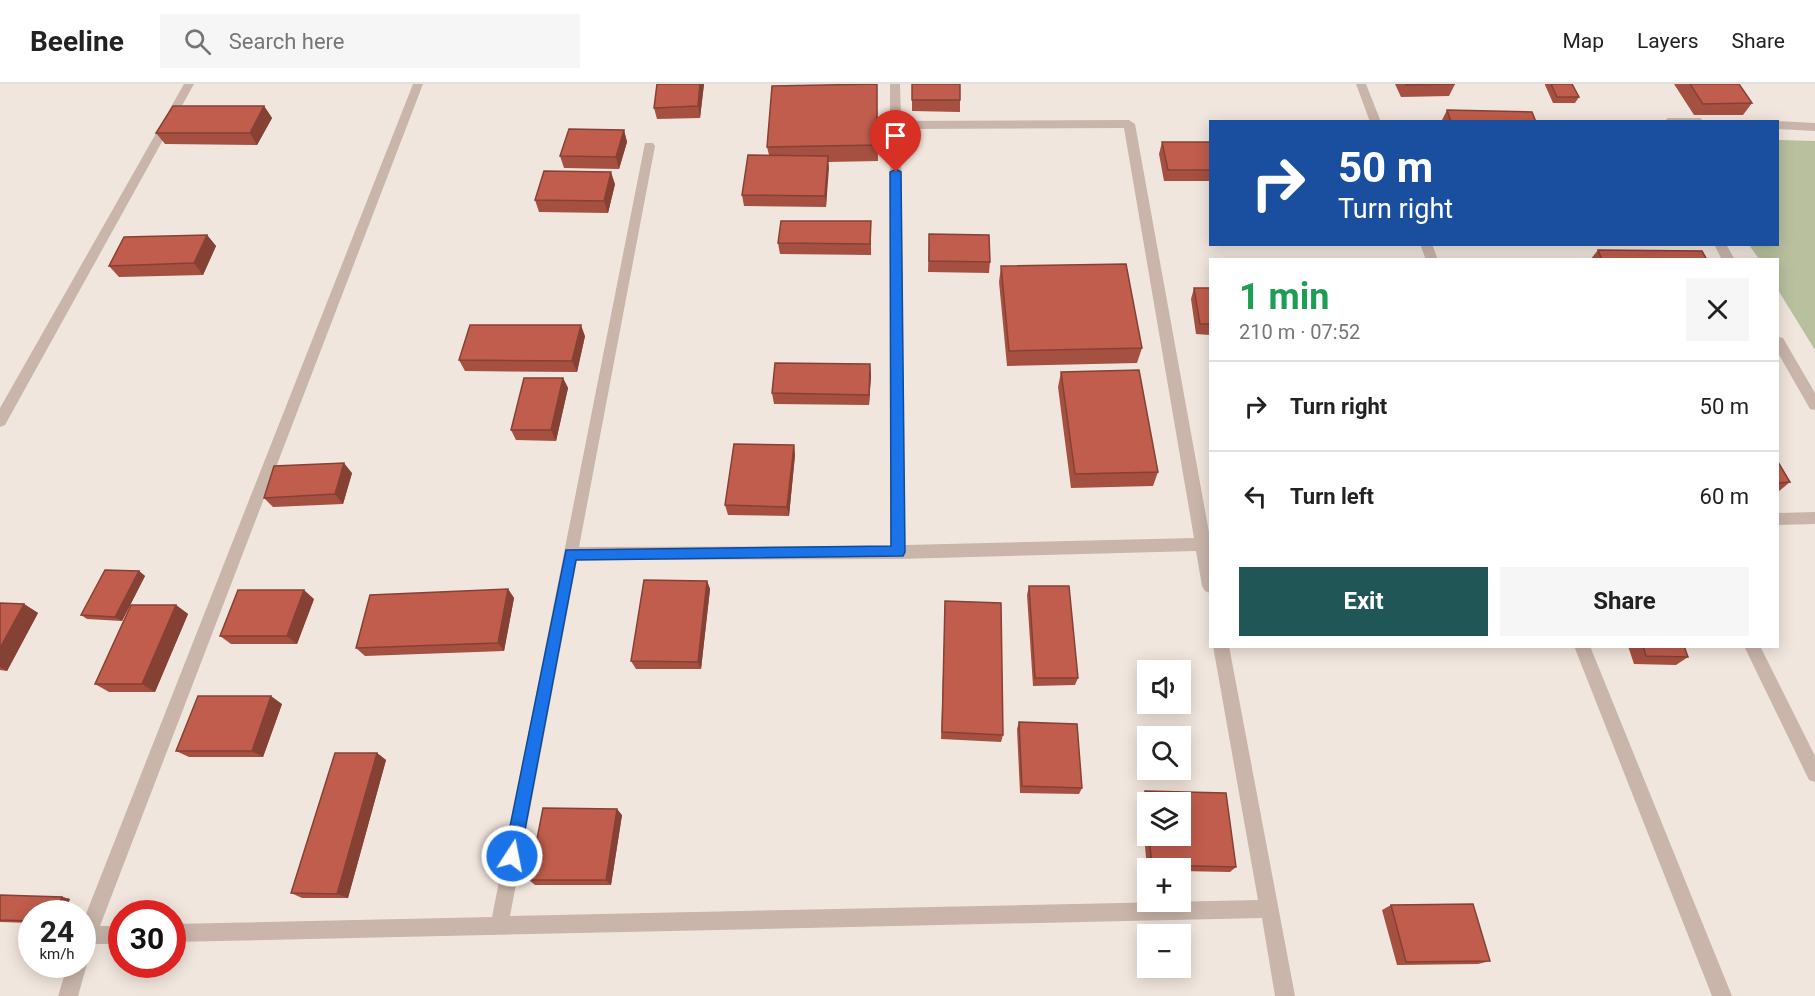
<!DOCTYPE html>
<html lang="en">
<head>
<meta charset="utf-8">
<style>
  body { margin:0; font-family:Roboto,sans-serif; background:#f6f6f6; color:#222; height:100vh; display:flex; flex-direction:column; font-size:22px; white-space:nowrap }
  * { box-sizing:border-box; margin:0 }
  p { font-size:20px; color:#767676 }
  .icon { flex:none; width:33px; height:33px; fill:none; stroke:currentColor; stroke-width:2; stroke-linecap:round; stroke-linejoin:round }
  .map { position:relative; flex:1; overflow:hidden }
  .details { position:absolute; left:1209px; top:174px; width:570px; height:390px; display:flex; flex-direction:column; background:#fff; border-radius:0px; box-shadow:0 3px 15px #0003 }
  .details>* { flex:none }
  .top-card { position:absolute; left:1209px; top:36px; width:570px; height:126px; border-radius:0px; box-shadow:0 3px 15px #0003; background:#1a4fa0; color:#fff; overflow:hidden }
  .fabs { position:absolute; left:1137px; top:576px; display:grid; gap:12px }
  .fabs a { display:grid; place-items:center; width:54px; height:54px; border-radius:0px; background:#fff; box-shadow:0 3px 15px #0003; font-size:30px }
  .speed { position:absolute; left:18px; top:816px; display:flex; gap:12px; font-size:30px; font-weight:700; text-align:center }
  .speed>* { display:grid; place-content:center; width:78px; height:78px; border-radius:50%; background:#fff; box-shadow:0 3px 15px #0003; line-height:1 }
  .speed small { font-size:15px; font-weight:400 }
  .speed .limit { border:9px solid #d22; background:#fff; color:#111 }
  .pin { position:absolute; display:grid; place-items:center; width:51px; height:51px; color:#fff; margin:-62px -26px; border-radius:50% 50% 50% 0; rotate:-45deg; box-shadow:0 0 6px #0007 }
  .pin .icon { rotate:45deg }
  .me { position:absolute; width:66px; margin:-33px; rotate:11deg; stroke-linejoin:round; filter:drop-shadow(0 0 4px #0008) }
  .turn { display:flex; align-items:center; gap:21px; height:126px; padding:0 30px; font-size:27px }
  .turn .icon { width:78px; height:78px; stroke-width:2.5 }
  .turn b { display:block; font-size:42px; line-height:51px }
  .round { display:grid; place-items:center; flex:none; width:63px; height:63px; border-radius:0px; background:#f6f6f6 }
  .overview { display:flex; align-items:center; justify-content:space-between; height:102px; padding:0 30px }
  h1 { font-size:36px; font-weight:700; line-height:45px; color:#1e9e55 }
  .action { display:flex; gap:12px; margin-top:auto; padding:12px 30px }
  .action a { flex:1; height:69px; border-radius:0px; background:#205655; color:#fff; font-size:24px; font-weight:700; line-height:69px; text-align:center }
  .action a+a { background:#f6f6f6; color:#222 }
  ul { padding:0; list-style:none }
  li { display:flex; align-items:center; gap:18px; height:90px; padding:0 30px; border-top:2px solid #e0e0e0 }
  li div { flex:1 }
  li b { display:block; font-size:22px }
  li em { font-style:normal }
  header { display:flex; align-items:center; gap:36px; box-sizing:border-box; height:84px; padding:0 30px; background:#fff; border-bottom:2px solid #e0e0e0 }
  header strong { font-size:28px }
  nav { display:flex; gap:33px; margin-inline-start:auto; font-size:21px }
  .search { width:420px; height:54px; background:#f6f6f6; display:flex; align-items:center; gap:15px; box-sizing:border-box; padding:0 21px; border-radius:0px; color:#767676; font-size:22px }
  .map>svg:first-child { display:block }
</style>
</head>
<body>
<header>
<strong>Beeline</strong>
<div class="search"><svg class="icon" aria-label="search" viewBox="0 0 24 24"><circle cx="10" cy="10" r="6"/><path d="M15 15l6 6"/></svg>Search here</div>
<nav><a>Map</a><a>Layers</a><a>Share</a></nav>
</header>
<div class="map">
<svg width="1815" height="912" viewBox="0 0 1815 912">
  <rect width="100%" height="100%" fill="#f1e6dd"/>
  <path fill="#b8c09e" d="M1778,56L1815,57V266L1778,206V176L1759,175L1749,161L1778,160Z"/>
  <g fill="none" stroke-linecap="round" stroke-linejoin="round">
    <path fill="#c9b5aa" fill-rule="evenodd" d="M184,0H194L5,341L0,343V324Z
      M413,0H423L100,842H122V860H93L89,872L85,873L87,880L78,912H58L68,880H82V840Z
      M890,0H900L901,37L1129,36L1135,40L1210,454V509L1205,507L1202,502L1196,467L898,475L577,476L510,832L1258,816L1213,562H1229L1295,912H1275L1262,834L172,858V840L492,833L645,59H653L655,62L579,463L890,462ZM1124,44L1194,454L905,461L901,45Z
      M1356,0H1366L1381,38H1370Z
      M1668,34H1700L1705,38H1663Z
      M1778,37L1815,39V47L1778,45Z
      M1420,160H1432L1438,176H1426Z
      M1714,160H1726L1735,176H1722Z
      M1778,253L1783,254L1815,309V326L1810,325L1778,269Z
      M1815,428V440L1778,441V429Z
      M1574,562H1590L1732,912H1712Z
      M1744,562H1760L1815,672V698L1809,696Z"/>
  </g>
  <path fill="#a55041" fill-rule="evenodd" d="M704,0L700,34L657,35L654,24Z
    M877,0L878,77L828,78L826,123L744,122L742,111L769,71L767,63Z
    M912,0L960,16V28L912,27Z
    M1395,0H1455L1449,12L1401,13Z
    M1545,0H1572L1579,13L1575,19H1553L1545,1Z
    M1674,0H1739L1752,19L1743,31H1694Z
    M264,22L272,34L257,61L165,60L156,49Z
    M1447,26L1536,38H1441Z
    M624,46L627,58L619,85L564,84L560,72Z
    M1162,58H1210V97H1164L1159,70Z
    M615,100L608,129L539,128L535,116Z
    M871,137V171L780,170L778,159Z
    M929,150L990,178L989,189L928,188Z
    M207,151L216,162L203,191L119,193L109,182Z
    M1598,166L1707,176H1590Z
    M1001,182L1142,264L1137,279L1007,282L999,198Z
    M1194,204H1210V251L1196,250L1191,215Z
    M585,252L577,288L465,287L459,276Z
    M870,280L871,291L869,321L774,320L772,309Z
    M1061,288L1158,388L1153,402L1071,404L1058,303Z
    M563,294L568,304L556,357L516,356L511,346Z
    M794,361L795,371L789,432L728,431L725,421Z
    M1778,378L1790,398L1778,408Z
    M352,389L343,420L273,423L264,414Z
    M139,487L145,492L122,537L87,535L81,531Z
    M707,497L710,505L701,585H636L631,577Z
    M1029,502L1078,594L1075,601L1033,602L1027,511Z
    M508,505L514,514L504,567L365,572L356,564Z
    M314,515L297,560H231L220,552Z
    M0,519L24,520L38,529L7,587L0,586Z
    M176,521L188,530L155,608H109L95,600Z
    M945,526L1003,651L1001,658L941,655Z
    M1628,562H1684L1688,573L1676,581L1634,580Z
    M282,620L263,673H189L176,667Z
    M1019,638L1082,704L1079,710L1020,709L1017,645Z
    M377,669L386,676L348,814H302L291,809Z
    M1145,707L1236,783L1230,788L1180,787V784H1148L1147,786L1141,713ZM1148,718L1180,752H1148Z
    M622,731L611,801H535L529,796Z
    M0,811L62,813L70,815L64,830H32V839L0,838Z
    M1391,821L1490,877L1478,880L1397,881L1382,826Z"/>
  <path fill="#864135" d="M700,0H704L700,34L698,22Z
    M264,22L272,34L257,61L250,49Z
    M624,46L627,58L619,85L616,73Z
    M828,72L829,84L826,123L825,112Z
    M611,88L615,100L608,129L604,117Z
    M207,151L216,162L203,191L194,179Z
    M581,241L585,252L577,288L572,277Z
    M870,280L871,291L869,321V311Z
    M563,294L568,304L556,357L551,346Z
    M794,361L795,371L789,432L787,423Z
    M344,379L352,389L343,420L335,410Z
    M139,487L145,492L122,537L115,533Z
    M707,497L710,505L701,585L698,578Z
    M508,505L514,514L504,567L498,559Z
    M304,506L314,515L297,560L287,552Z
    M24,520L38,529L7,587L0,583V564Z
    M176,521L188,530L155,608L142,600Z
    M271,612L282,620L263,673L252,667Z
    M377,669L386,676L348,814L337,810Z
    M617,725L622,731L611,801L606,796Z
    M62,813L70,815L64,830H55Z"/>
  <path fill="#c05d4c" stroke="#864135" stroke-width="1.5" d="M657,0H700L698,22L654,24Z
    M877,0V61L767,63L772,2Z
    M912,0H960V16H912Z
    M1406,0H1455L1406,1Z
    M1551,0H1572L1579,13H1557Z
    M1690,0H1739L1752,19L1703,20Z
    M173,22H264L250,49H156Z
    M1447,26L1532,28L1536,38H1451Z
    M569,45L624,46L616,73L560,72Z
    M1162,58H1210V86H1168Z
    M748,71L828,72L825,112L742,111Z
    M544,87L611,88L604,117L535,116Z
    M781,137H871L870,160L778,159Z
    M929,150L989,151L990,178L929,177Z
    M207,151L194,179L109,182L124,153Z
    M1598,166L1702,167L1707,176H1602Z
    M1126,180L1142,264L1009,267L1001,182Z
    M1194,204H1210V240H1200Z
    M470,241H581L572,277L459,276Z
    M775,279L870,280L869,311L772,309Z
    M1139,286L1158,388L1075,390L1061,288Z
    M524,294H563L551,346H511Z
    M734,360L794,361L787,423L725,421Z
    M1778,378L1790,398L1778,399Z
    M344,379L335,410L264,414L274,382Z
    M105,486L139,487L115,533L81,531Z
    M644,496L707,497L698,578L631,577Z
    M1029,502H1069L1078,594H1035Z
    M508,505L498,559L356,564L370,511Z
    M238,506H304L287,552H220Z
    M945,517L1001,519L1003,651L942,648Z
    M0,519L24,520L0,564Z
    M131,521H176L142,600H95Z
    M1643,562H1684L1688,573L1646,572Z
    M198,612H271L252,667H176Z
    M1019,638L1077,640L1082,704L1022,702Z
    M335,669H377L337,810L291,809Z
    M1145,707L1226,709L1236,783L1152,781L1149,752H1180V718H1148V735Z
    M543,724L617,725L606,796H529Z
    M0,811L62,813L55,830H32V837L0,836Z
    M1473,820L1490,877L1406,878L1391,821Z"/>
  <path fill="#1a73e8" stroke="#114b97" stroke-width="1.5" d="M896,85L901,88L905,468L903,472L576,476L520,772L518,778L512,780L506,778L504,772L566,466L891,462L890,88Z"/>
</svg>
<div class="fabs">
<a><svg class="icon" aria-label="sound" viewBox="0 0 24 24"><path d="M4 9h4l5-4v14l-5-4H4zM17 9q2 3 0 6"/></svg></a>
<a><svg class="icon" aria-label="search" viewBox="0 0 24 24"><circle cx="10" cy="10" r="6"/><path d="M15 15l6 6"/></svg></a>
<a><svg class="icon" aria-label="layers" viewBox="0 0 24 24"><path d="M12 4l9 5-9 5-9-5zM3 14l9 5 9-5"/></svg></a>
<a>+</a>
<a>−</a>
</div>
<div class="speed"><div>24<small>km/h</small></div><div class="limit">30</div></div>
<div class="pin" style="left:896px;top:88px;background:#d93025"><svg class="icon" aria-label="arrive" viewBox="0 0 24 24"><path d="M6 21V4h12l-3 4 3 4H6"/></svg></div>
<svg class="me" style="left:512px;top:772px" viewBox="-20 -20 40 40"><circle r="17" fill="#1a73e8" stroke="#fff" stroke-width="3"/><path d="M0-11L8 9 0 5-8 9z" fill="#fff"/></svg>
<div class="top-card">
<div class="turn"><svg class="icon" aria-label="right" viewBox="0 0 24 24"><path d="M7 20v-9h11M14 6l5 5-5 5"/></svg><div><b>50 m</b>Turn right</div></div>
</div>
<section class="details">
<div class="overview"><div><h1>1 min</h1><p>210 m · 07:52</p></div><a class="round"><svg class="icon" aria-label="close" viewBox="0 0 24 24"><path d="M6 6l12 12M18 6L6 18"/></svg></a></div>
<ul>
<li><svg class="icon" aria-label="right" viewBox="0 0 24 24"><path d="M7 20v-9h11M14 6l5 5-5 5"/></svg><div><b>Turn right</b></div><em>50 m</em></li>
<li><svg class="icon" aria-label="left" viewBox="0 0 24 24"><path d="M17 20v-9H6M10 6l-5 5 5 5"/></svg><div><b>Turn left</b></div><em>60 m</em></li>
</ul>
<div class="action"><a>Exit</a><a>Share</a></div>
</section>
</div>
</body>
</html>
